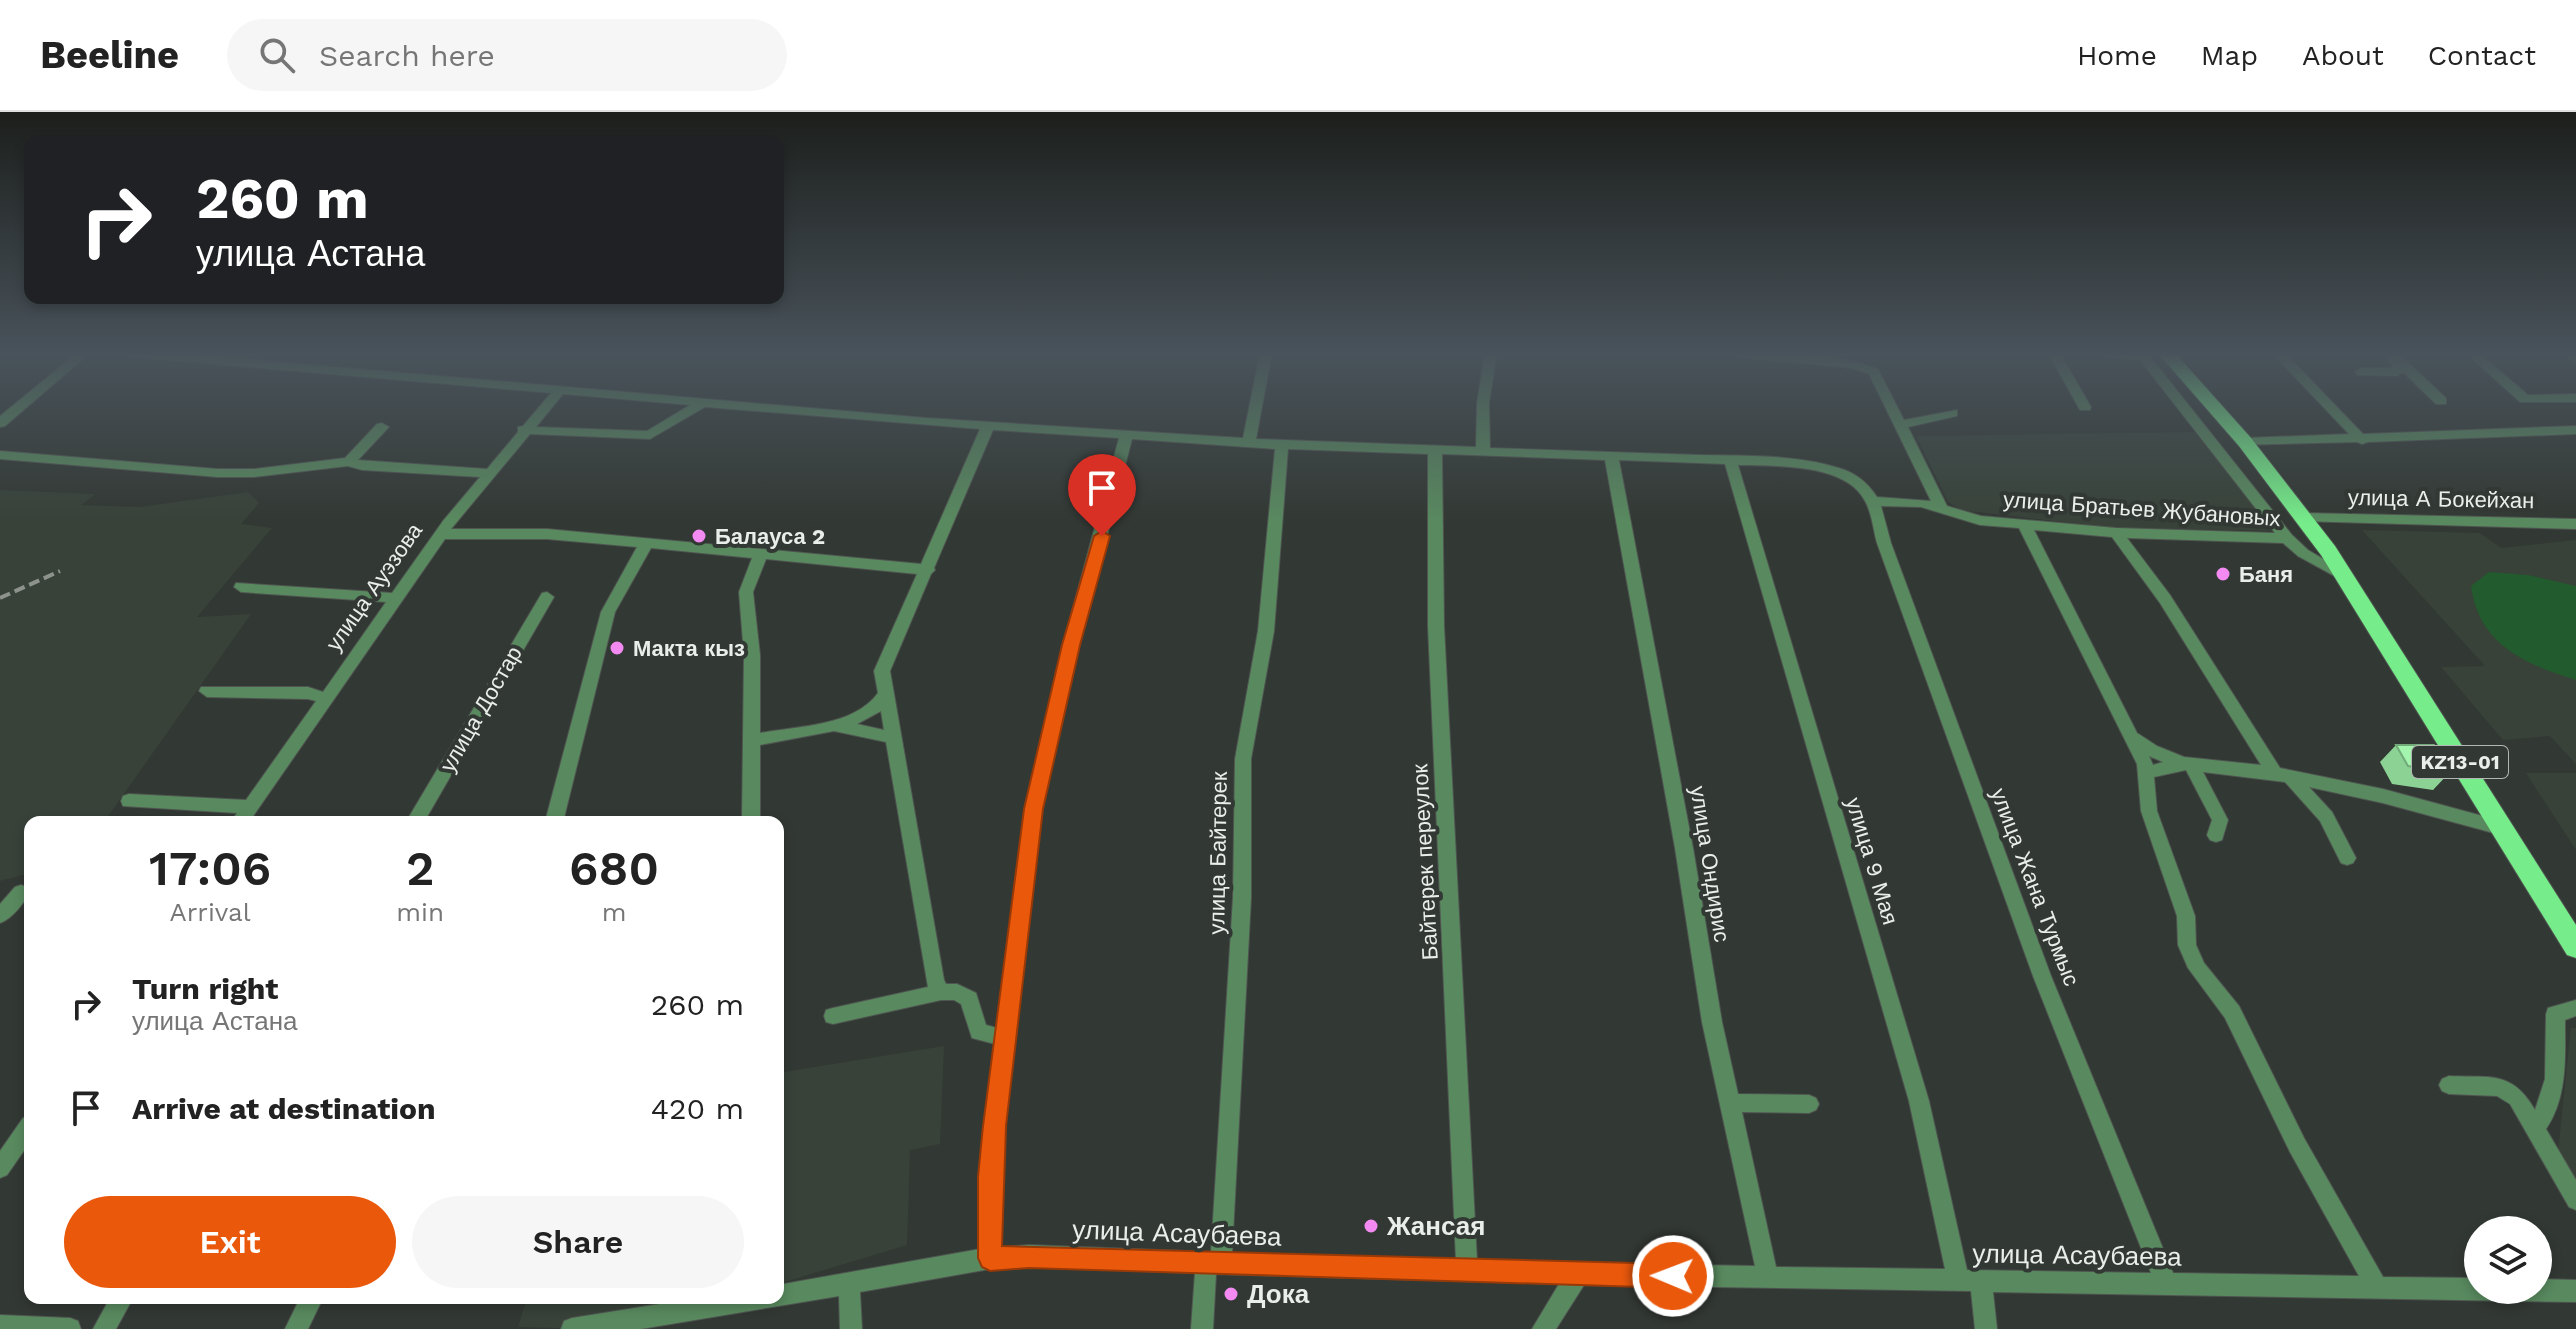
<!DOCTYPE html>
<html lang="en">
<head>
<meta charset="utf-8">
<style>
  body { margin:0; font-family:"Work Sans",sans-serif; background:#f6f6f6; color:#222; height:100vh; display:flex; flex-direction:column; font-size:30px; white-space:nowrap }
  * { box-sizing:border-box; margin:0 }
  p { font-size:26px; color:#767676 }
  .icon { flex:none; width:44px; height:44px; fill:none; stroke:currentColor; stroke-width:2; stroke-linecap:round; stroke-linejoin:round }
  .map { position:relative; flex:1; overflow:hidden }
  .panel { position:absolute; left:24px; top:704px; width:760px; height:488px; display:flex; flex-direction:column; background:#fff; border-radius:16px; box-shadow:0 4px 12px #0003 }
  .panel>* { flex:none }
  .guide { position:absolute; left:24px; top:24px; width:760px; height:168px; border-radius:16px; box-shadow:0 4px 12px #0003; background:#202124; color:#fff; overflow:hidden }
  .tools { position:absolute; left:2464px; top:1104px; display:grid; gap:16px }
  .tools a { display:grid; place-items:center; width:88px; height:88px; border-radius:50%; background:#fff; box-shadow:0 4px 12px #0003; font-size:40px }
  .pin { position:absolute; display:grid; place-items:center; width:68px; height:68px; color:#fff; margin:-82px -34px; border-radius:50% 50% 50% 0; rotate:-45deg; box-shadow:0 0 8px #0007 }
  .pin .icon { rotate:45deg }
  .me { position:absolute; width:88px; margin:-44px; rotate:271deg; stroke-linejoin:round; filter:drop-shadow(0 0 6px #0008) }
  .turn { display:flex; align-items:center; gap:28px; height:168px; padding:0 40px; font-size:36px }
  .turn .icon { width:104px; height:104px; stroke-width:2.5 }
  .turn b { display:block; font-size:56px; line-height:68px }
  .eta { display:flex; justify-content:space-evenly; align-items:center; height:136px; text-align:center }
  .eta b { font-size:48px; font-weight:600; line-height:56px }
  .cta { display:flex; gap:16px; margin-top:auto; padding:16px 40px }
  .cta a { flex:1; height:92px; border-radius:48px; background:#ea580c; color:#fff; font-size:32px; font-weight:600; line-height:92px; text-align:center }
  .cta a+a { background:#f6f6f6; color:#222 }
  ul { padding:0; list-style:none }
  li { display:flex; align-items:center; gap:24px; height:104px; padding:0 40px }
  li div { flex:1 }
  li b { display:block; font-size:30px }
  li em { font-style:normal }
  header { display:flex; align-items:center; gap:48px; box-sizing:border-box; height:112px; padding:0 40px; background:#fff; border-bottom:2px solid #e0e0e0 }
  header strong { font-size:38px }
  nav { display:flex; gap:44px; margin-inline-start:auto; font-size:28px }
  .search { width:560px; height:72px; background:#f6f6f6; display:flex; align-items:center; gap:20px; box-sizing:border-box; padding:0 28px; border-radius:44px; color:#767676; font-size:30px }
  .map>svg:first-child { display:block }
</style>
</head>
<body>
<header>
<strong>Beeline</strong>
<div class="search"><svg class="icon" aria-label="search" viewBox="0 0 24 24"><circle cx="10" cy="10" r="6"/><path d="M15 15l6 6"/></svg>Search here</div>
<nav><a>Home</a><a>Map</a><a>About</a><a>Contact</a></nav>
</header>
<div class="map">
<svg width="2576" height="1217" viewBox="0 0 2576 1217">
  <rect width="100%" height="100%" fill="#323833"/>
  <path fill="#384239" d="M2195,320L2275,419L2111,416L1961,398L1948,390L1916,324Z
    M0,378L96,382L81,393L140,395L248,380L259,391L241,412L272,416L197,505L251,502L104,710H30V761L0,769Z
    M2362,418L2480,421L2501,436L2576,428V652L2550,624L2503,628L2441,555L2485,554Z
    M2526,661H2576V738Z
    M2571,916H2576V1072L2558,1040Z
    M944,934L940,1032L910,1038L907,1133L778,1172V961Z
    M527,1186H733L595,1217L518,1215Z"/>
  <path fill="#225b2d" d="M2489,460L2528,463L2576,474V568C2526,552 2479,534 2471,474Z"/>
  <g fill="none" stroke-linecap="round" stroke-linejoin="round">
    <g stroke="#4f5550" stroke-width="2">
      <path id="minor" d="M77,241H90L5,314L0,315V304Z
        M126,241H174L927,306L1243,326L1260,241H1272L1256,327L1476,335L1477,291L1485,241H1497L1489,291L1490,336C1559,338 1629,341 1699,343C1745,344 1794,342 1839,356C1856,361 1867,370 1877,385L1931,389L1869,262L1851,256L1735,245L1729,241C1778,241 1832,240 1878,257L1904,308L1957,298V304L1908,315L1947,394L1981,404L2116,416L2275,421L2140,248L2107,245L2101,241L2148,242L2292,423L2308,438L2352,464L2345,469L2340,467L2298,444L2283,431L2127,426L2170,483L2280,656L2383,677L2501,709L2507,711L2510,716L2507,721L2501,723L2383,691L2309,675L2332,700L2356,746L2353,751L2347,753L2341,751L2320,709L2285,670L2203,660L2228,708L2222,728L2216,730L2210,728L2207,723L2212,708L2186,658L2154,665L2157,699L2195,804L2196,833L2204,851L2239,894L2304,1026L2383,1165L2478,1166V1178H2538V1167L2576,1168V1190L1993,1180L1997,1217H1975L1971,1179L1584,1173L1556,1217H1532L1559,1172L1216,1162L1213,1217H1191L1195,1161L1029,1155L990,1157L860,1180L862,1217H840L839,1184L641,1217H561L564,1209L572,1206L697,1186H778V1173L980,1137L985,1014L995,932L972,926L961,892L954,888H941L833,912L826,910L824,904L826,898L833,896L928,875L886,630L834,619L760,633V710H742L744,543L739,480L752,446L651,436L615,500L563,710H545L601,500L637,435L547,427H445L249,710H231L237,701L123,694L121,689L123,684L129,682L246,688L316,589L308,587L207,585L199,579L201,575H308L323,580L386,490L241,480L234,475L236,471L392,481L443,409L480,365L362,358L348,354L254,365H218L0,347V339L218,357H254L345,346L377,312L382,311L389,315L358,348L487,357L518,320V315L523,314L551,281L132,245ZM563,282L690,293L647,319L536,315ZM705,295L980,317L921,452L547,417H451L530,322L650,327ZM993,318L1119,326L1063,533L1025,697L997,916L986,913L976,881L957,872H946L944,868L890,559L931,462L935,458L934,456ZM1132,327L1275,337L1258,519L1235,647L1233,786L1211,1140L1029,1133L1001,1135L1005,1014L1041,697L1079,533ZM1288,337L1428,342V514L1456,1149L1232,1141L1251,786V647L1274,519ZM1442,342L1605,348L1675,736L1702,910L1755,1154L1477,1149L1444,514ZM1619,348L1725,352L1909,989L1945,1157L1776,1155L1742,1000L1809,1001L1816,998L1819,992L1816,986L1809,983L1738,982L1722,910L1693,736ZM1738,353C1775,354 1846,351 1865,389C1872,401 1873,417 1877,431L2033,864L2151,1161L1967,1158L1929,989ZM1881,394L1921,395L1980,413L2019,416L2137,652L2141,699L2177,804L2178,833L2188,856L2225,906L2290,1040L2359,1164L2173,1161L2051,864L1891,431ZM2034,418L2112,425L2160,491L2261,653L2184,645L2157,634L2137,621ZM766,447L917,462L874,559L878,581C853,615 797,614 760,621V543L753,480ZM881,599L884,618L857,612ZM2149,644L2163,650L2153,653Z
        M2048,241H2060L2091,295L2090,298H2080Z
        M2272,241H2285L2363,322L2576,314V322L2368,330L2362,332L2357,330L2240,333V327L2245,326L2349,322Z
        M2385,241H2398L2446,286V292H2436L2403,260L2397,264L2357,263L2355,260L2361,256H2393Z
        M2466,241H2479L2528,283L2576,282V290H2520Z
        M2562,241H2575L2576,252Z
        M2305,401L2576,407V417L2300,409L2298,406Z
        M547,480L554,485L424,710H406L542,481Z
        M21,773L27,775L30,780C24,791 12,807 0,811V792L15,775Z
        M2576,888V904L2565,908C2565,944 2568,985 2546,1017L2576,1068V1098L2569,1095L2510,992L2497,984L2449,982L2442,979L2439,973L2442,967L2449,964C2490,966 2512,958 2535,998L2545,967L2546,902L2548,896Z
        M30,1004V1030L7,1063L0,1066V1039L23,1006Z
        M110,1186H133L116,1217H93Z
        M300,1186H323L308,1217H285Z
        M0,1203L70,1206L78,1209L81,1217H0Z"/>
    </g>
    <g stroke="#4f5550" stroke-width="2">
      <path id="trunk" d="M2158,241H2175L2251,326L2335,434L2576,813V846L2567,843L2321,443L2239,334Z"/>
    </g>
    <use href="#minor" fill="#598a5f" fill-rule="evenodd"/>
    <use href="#trunk" fill="#76ec8a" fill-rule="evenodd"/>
    <path stroke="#8d928d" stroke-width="4" stroke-dasharray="11 5" stroke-linecap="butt" d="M0,486L60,459"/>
  </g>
  <path fill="#8cd295" d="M2396,633L2450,660L2433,678L2392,672L2380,650Z"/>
  <path fill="#a3f4ad" stroke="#72ab79" stroke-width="2" d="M2396,633H2434L2450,660L2408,654Z"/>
  <linearGradient id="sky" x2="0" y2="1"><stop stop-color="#1c1f1c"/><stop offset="0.59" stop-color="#49535b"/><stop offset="1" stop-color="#49535b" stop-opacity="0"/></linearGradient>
  <rect width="2576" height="411" fill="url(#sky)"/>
  <path fill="#ea580c" stroke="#983908" stroke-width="2" d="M1102,419L1110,424L1080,533L1043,697L1006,1014L1002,1134L1673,1152L1682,1156L1685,1164L1682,1173L1673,1176L1029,1156L990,1159L982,1155L978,1146V1065L983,1014L1024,697L1062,533L1094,424Z"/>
  <g fill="#f38af2" stroke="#323833" stroke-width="3">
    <circle cx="699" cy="424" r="8"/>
    <circle cx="2223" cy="462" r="8"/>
    <circle cx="617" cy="536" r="8"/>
    <circle cx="1371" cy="1114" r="8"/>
    <circle cx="1231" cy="1182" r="8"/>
  </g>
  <g text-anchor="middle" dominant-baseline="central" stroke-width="8" stroke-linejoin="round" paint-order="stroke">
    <rect fill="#323833" stroke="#b3b7b3" stroke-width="2" x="2412" y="634" width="96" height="32" rx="6"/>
    <g font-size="20" font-weight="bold" fill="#eaeeea">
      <text x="2460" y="650">KZ13-01</text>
    </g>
    <g font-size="22" fill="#eaeeea" stroke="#323833">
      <text transform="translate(2441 387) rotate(1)">улица А Бокейхан</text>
      <text transform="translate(2142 397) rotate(4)">улица Братьев Жубановых</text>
      <text transform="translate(374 475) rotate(-55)">улица Ауэзова</text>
      <text transform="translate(481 597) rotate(-60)">улица Достар</text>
      <text transform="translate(1218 741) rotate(-89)">улица Байтерек</text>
      <text transform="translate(1872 749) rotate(73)">улица 9 Мая</text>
      <text transform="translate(1425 750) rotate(-93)">Байтерек переулок</text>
      <text transform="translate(1710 752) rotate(81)">улица Ондирис</text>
      <text transform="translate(2035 775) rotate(69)">улица Жана Турмыс</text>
    </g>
    <g font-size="22" font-weight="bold" fill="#eaeeea" stroke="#323833" text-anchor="start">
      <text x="715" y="424">Балауса 2</text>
      <text x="2239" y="462">Баня</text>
      <text x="633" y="536">Макта кыз</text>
    </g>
    <g font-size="26" font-weight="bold" fill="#eaeeea" stroke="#323833" text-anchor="start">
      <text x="1387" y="1114">Жансая</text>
      <text x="1247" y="1182">Дока</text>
    </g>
    <g font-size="26" fill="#eaeeea" stroke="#323833">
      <text transform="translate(1177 1121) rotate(2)">улица Асаубаева</text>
      <text transform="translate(2077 1143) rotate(1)">улица Асаубаева</text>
    </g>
  </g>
</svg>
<div class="tools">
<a><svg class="icon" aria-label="layers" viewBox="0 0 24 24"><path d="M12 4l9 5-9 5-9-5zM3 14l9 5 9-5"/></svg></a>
</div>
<div class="pin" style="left:1102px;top:424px;background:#d93025"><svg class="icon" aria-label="arrive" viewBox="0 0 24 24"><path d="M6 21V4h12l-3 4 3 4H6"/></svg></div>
<svg class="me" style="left:1673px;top:1164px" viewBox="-20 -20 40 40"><circle r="17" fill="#ea580c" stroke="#fff" stroke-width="3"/><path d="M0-11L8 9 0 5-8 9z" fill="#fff"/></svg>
<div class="guide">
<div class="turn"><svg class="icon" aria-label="right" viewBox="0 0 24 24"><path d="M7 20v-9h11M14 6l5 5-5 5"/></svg><div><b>260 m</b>улица Астана</div></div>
</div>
<section class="panel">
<div class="eta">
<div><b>17:06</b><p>Arrival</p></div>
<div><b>2</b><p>min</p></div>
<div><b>680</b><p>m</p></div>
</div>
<ul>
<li><svg class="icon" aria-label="right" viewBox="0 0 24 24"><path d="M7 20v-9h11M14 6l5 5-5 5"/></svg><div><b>Turn right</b><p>улица Астана</p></div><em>260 m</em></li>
<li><svg class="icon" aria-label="arrive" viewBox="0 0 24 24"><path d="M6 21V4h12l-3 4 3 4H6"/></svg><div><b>Arrive at destination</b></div><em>420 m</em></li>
</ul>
<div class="cta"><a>Exit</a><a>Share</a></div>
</section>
</div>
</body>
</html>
